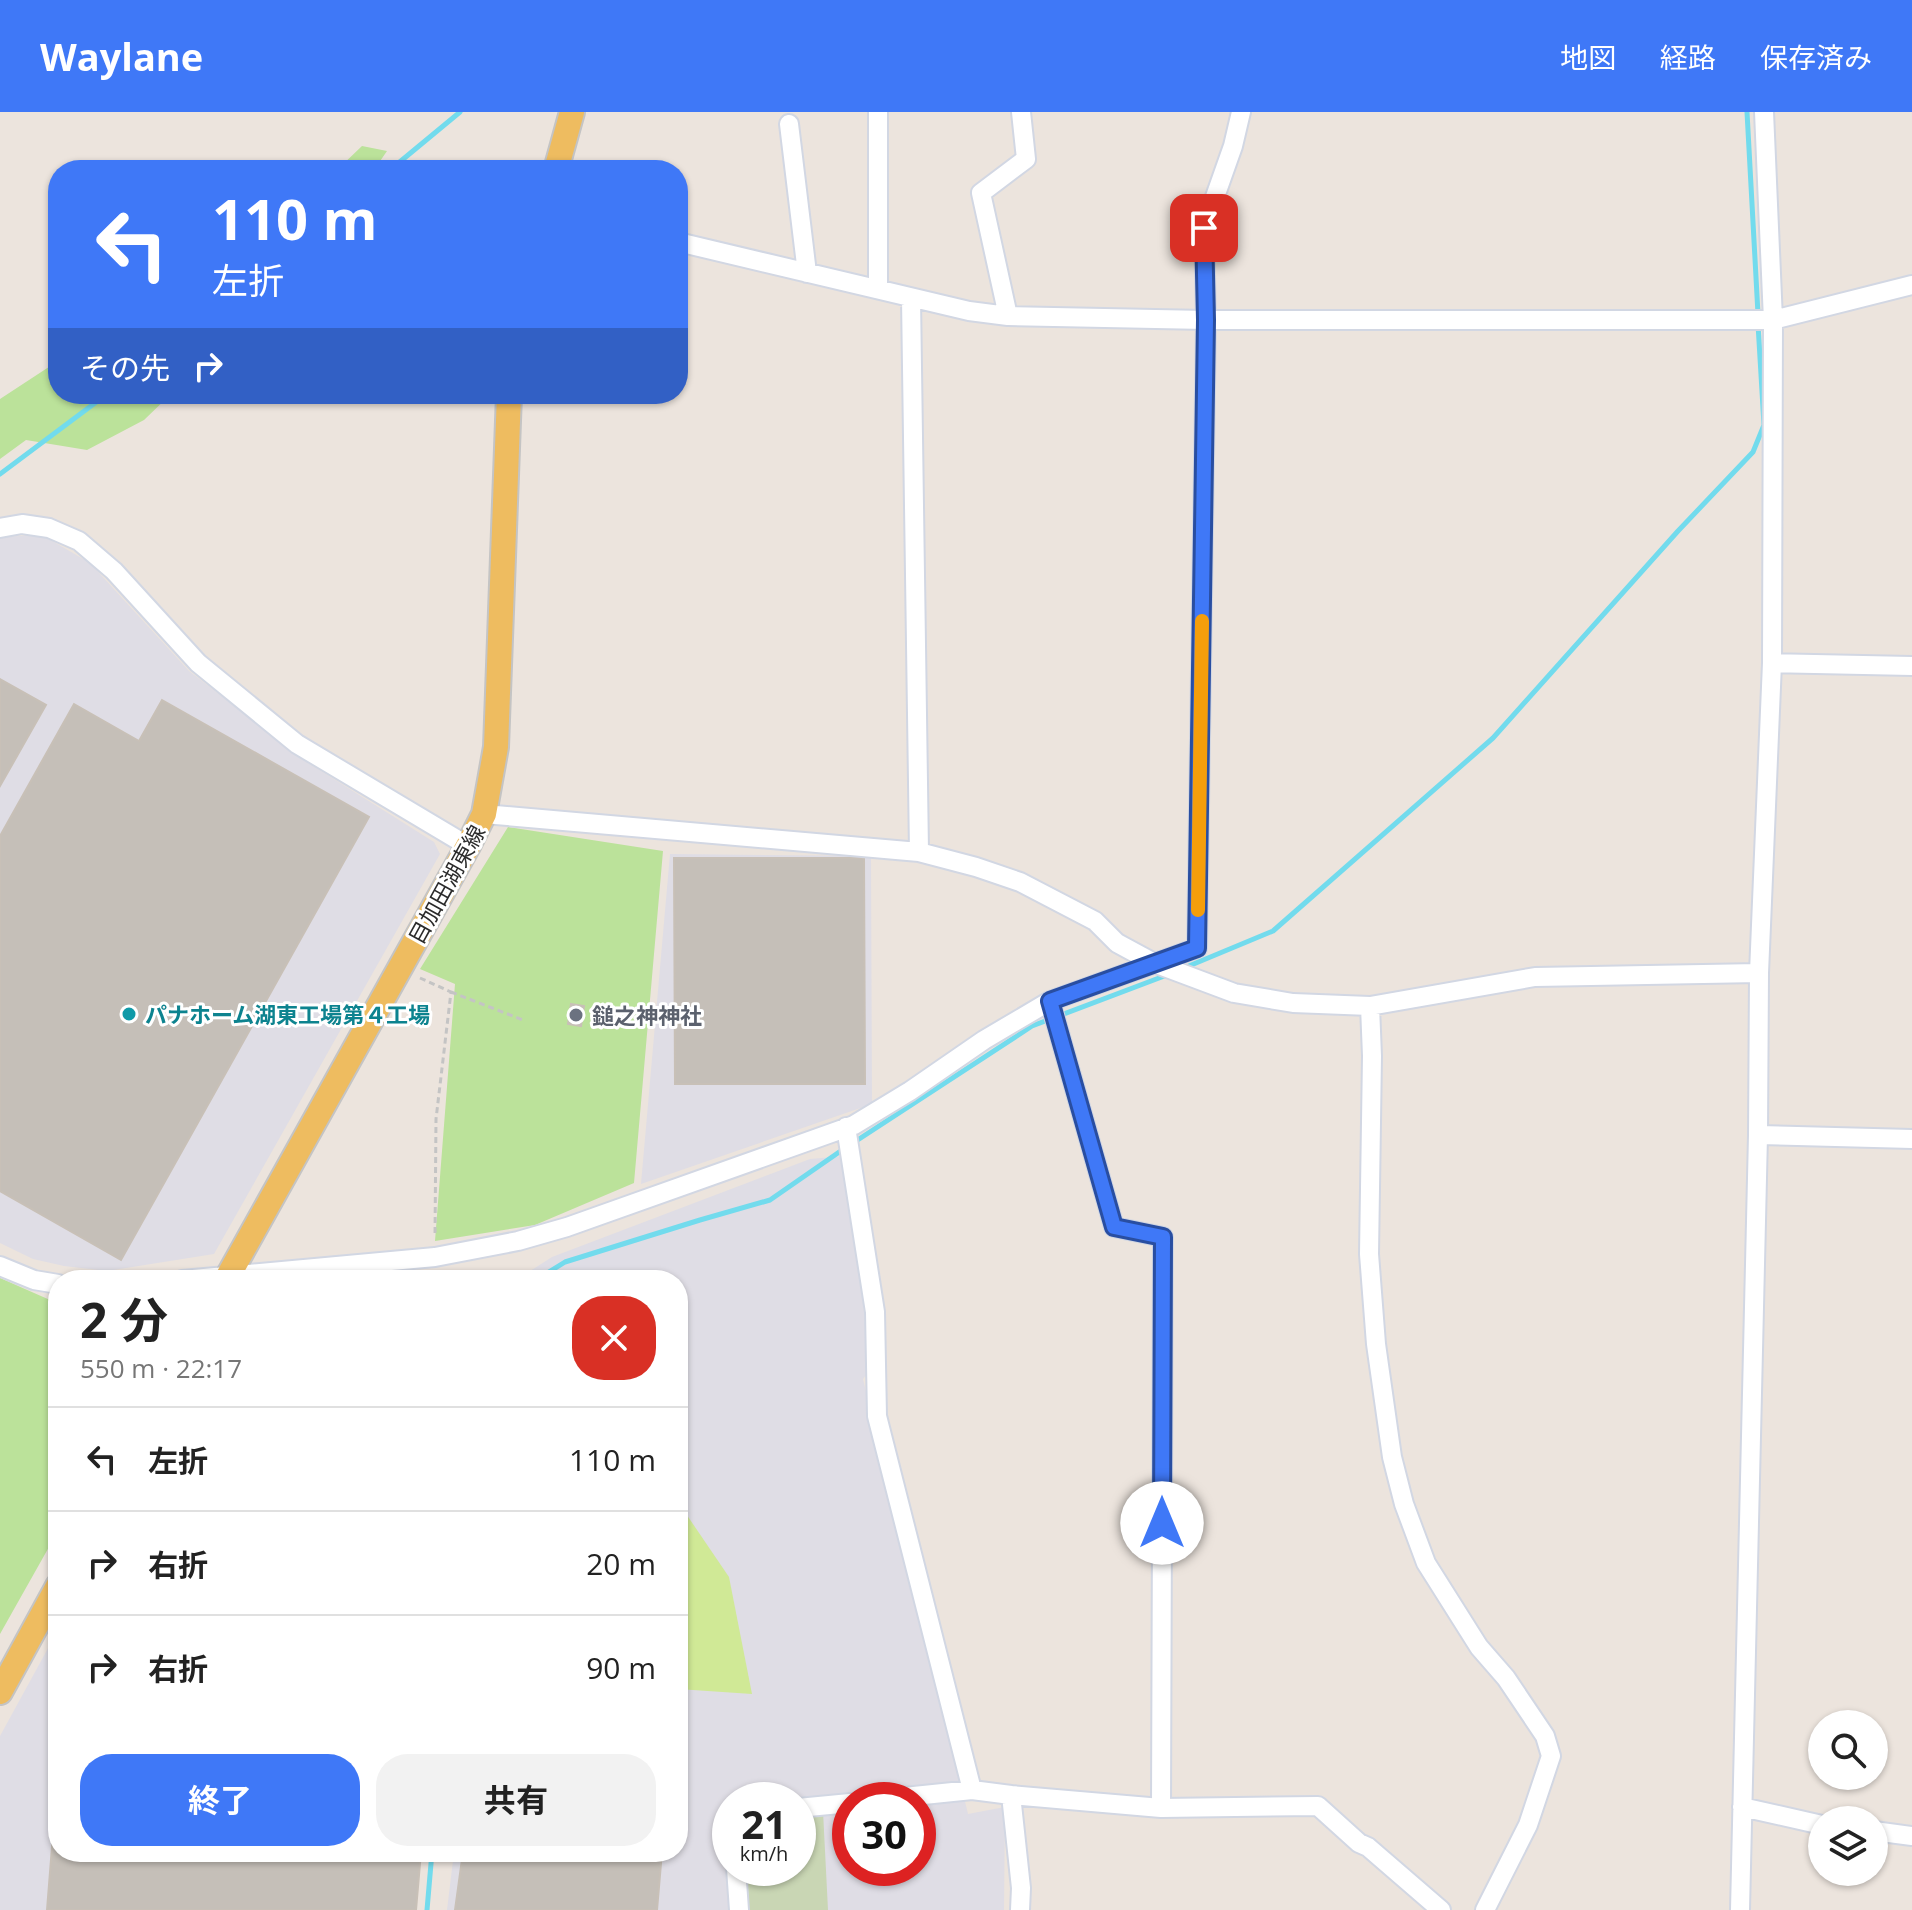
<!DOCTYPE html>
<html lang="ja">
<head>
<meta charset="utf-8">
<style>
  body { margin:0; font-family:"Open Sans","Noto Sans JP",sans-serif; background:#f2f2f2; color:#222; height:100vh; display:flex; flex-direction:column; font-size:30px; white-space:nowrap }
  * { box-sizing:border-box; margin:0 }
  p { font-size:26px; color:#767676 }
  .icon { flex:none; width:44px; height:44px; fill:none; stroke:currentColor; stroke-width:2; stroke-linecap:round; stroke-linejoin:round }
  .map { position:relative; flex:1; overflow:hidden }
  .details { position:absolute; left:48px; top:1158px; width:640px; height:592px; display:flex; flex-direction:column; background:#fff; border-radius:32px; box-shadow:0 2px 6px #0004 }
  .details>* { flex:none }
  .hud { position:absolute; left:48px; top:48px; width:640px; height:244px; border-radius:32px; box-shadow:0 2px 6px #0004; background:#3f78f7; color:#fff; overflow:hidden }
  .fabs { position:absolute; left:1808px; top:1598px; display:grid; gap:16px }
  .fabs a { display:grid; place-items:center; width:80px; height:80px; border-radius:50%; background:#fff; box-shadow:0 2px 6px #0004; font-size:40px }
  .speed { position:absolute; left:712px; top:1670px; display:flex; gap:16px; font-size:40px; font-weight:700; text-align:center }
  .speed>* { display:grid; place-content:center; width:104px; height:104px; border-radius:50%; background:#fff; box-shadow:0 2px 6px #0004; line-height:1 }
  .speed small { font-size:20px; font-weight:400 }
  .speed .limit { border:12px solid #d22; background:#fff; color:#111 }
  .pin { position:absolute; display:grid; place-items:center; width:68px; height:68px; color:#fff; margin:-34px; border-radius:16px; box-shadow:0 4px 12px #0006 }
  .me { position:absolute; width:88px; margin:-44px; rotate:0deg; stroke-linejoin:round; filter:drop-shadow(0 0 6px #0008) }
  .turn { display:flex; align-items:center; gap:28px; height:168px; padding:0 32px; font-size:36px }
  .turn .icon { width:104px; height:104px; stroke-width:2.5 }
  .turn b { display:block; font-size:56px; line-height:68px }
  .then { display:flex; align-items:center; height:76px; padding:0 32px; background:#0003; gap:16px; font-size:30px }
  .round { display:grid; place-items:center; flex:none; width:84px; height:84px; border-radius:32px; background:#f2f2f2 }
  .overview { display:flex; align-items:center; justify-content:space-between; height:136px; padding:0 32px }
  h1 { font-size:48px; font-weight:700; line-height:60px }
  .primary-button { display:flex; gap:16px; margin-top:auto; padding:16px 32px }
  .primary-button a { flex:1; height:92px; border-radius:32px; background:#3f78f7; color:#fff; font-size:32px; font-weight:700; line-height:92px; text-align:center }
  .primary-button a+a { background:#f2f2f2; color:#222 }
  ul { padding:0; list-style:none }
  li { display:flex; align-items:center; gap:24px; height:104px; padding:0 32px; border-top:2px solid #e0e0e0 }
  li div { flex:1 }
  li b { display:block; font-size:30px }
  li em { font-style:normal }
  header { display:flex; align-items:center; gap:48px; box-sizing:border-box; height:112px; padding:0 40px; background:#3f78f7; color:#fff }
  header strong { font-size:38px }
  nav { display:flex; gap:44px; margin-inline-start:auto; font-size:28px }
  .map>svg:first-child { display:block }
</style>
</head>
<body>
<header>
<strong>Waylane</strong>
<nav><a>地図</a><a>経路</a><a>保存済み</a></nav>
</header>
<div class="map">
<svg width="1912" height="1798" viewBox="0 0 1912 1798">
  <rect width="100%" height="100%" fill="#ece4dd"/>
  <path fill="#dfdde5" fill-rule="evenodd" d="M42,423L90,451L189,559L305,649L434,730L440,742L214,1142L107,1159L64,1154L33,1147L0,1131V425Z
    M670,742L871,744L872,992L641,1072Z
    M845,1044L871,1257L863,1267L968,1702L1005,1695L1004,1798H447L454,1740H678V1168H525L527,1161L552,1145L810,1047ZM730,1688H798V1756H730ZM850,1688H918V1756H850Z
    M58,1518V1740L413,1798H0V1624Z"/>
  <path fill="#bbe29a" d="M362,34L387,39L374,58H337Z
    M58,249V282H171L144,308L87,338L26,328L0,347V287Z
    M508,715L663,739L634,1071L535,1113L435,1129L455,872L420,857Z
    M0,1166L50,1188H58V1419L0,1522Z"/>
  <path fill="#c9d6b4" d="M823,1699L828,1798H743L740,1756H798V1700Z"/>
  <path fill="#d0e996" d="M678,1390L729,1465L752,1582L678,1577Z"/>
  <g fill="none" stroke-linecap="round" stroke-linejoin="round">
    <path stroke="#72dbed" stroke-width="5" d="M1747,0L1758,202
      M390,58L460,0
      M0,362L107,282
      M1184,856L1273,819L1493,626L1678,419L1753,340L1764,313L1758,212
      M853,1031L1032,914L1167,863
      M536,1168L565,1150L700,1108L770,1088L845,1036
      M427,1798L432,1740"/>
  </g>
  <path fill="#c5bfb8" stroke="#c8c0b7" stroke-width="2" d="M0,567L46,593L0,674Z
    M162,588L369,705L121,1148L0,1079V724L74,592L139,629Z
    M674,746H864L865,972H675Z
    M571,892L584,894L581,914L568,912Z
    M58,1659V1740H421L416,1798H47Z
    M463,1740H662L657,1798H455Z"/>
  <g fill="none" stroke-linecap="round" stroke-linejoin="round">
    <g stroke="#d2d7e3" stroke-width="22">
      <path id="minor" d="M789,12L807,161
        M678,130L969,199L1008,204L1206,208H1773L1912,173
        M878,177V0
        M911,186L919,740
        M1008,204L981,81L1026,47L1021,0
        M0,416L22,412L49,416L79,429L114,459L198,551L297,632L468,734
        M1772,551L1912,554
        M484,702L919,740L976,755L1020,770L1095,809L1117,831L1154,851L1234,881L1293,891L1370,894L1535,865L1759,861
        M1050,889L1114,1115L1163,1125L1161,1696
        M1370,894L1372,944L1369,1142L1376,1232L1392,1345L1404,1392L1426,1451L1479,1535L1506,1566L1545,1624L1551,1644L1528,1713L1485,1798
        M846,1015L875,1200L877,1304L972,1678
        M1758,1023L1912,1027
        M0,1154L34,1168L58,1172
        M182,1168L435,1145L518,1129L567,1115L854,1013L910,979L984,928L1050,889L1197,836L1206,208L1204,116L1233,34L1241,0
        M875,1688L972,1678L1011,1683
        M1742,1695L1822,1713
        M798,1696L850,1691
        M1874,1719L1912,1724
        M736,1756L739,1798
        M1020,1798L1021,1776L1011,1683L1161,1696L1318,1694L1359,1731L1368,1735L1441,1798
        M1740,1798L1758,1023L1759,861L1772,551L1773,208L1764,0"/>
    </g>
    <g stroke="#c4c4c4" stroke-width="28">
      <path id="major" d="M556,58L572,0
        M226,1168L468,734L484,702L496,635L509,282
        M0,1580L58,1474"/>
    </g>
    <path stroke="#c4c4c4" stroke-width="3" stroke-dasharray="6 4" stroke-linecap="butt" d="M420,866L451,880L436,1007L435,1125
      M451,880L523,908"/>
    <use href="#minor" stroke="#fff" stroke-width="18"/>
    <use href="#major" stroke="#eebc60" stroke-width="24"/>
  </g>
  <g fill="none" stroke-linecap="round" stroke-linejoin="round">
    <g stroke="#294ea1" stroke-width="20">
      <path id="route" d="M1162,1411L1163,1125L1114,1115L1050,889L1197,836L1206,208L1204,116"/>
    </g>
    <use href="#route" stroke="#3f78f7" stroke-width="14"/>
    <path stroke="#f59e0b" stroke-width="14" d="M1198,798L1202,509"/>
  </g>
  <circle fill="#0f9aa8" stroke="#fff" stroke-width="3" cx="129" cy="902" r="8"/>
  <circle fill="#6b7280" stroke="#fff" stroke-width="3" cx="576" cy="903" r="8"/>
  <g text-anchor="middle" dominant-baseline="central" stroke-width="6" stroke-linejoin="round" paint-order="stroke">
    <g font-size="22" fill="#2b2b2b" stroke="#fff">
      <text transform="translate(446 772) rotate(-61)">目加田湖東線</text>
    </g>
    <g font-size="22" font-weight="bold" fill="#0d838f" stroke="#fff" text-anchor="start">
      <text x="145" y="902">パナホーム湖東工場第４工場</text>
    </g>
    <g font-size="22" font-weight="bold" fill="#5b616d" stroke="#fff" text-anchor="start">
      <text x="592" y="903">鎚之神神社</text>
    </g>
  </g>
</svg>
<div class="fabs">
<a><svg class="icon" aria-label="search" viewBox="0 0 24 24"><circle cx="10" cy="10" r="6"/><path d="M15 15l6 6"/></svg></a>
<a><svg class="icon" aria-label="layers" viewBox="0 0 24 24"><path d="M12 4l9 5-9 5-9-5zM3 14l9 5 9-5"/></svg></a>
</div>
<div class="speed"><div>21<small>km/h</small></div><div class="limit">30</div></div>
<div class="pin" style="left:1204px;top:116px;background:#d93025"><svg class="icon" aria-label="arrive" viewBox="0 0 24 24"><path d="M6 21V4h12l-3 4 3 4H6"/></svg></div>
<svg class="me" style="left:1162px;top:1411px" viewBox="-20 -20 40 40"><circle r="19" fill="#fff"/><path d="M0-13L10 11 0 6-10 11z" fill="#3f78f7"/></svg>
<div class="hud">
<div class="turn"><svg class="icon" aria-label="left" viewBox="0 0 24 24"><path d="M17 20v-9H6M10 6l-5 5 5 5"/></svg><div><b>110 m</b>左折</div></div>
<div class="then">その先<svg class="icon" aria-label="right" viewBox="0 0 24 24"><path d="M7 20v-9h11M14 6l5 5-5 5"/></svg></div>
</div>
<section class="details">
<div class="overview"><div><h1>2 分</h1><p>550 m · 22:17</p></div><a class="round" style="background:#d93025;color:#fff"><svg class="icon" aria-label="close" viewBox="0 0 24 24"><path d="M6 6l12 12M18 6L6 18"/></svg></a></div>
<ul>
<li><svg class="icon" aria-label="left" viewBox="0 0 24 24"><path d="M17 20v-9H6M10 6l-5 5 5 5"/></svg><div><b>左折</b></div><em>110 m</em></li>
<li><svg class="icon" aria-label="right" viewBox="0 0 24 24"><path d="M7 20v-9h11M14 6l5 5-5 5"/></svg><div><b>右折</b></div><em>20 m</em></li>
<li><svg class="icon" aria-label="right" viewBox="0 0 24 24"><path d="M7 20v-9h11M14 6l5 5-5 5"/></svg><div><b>右折</b></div><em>90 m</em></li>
</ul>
<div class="primary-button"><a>終了</a><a>共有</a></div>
</section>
</div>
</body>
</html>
